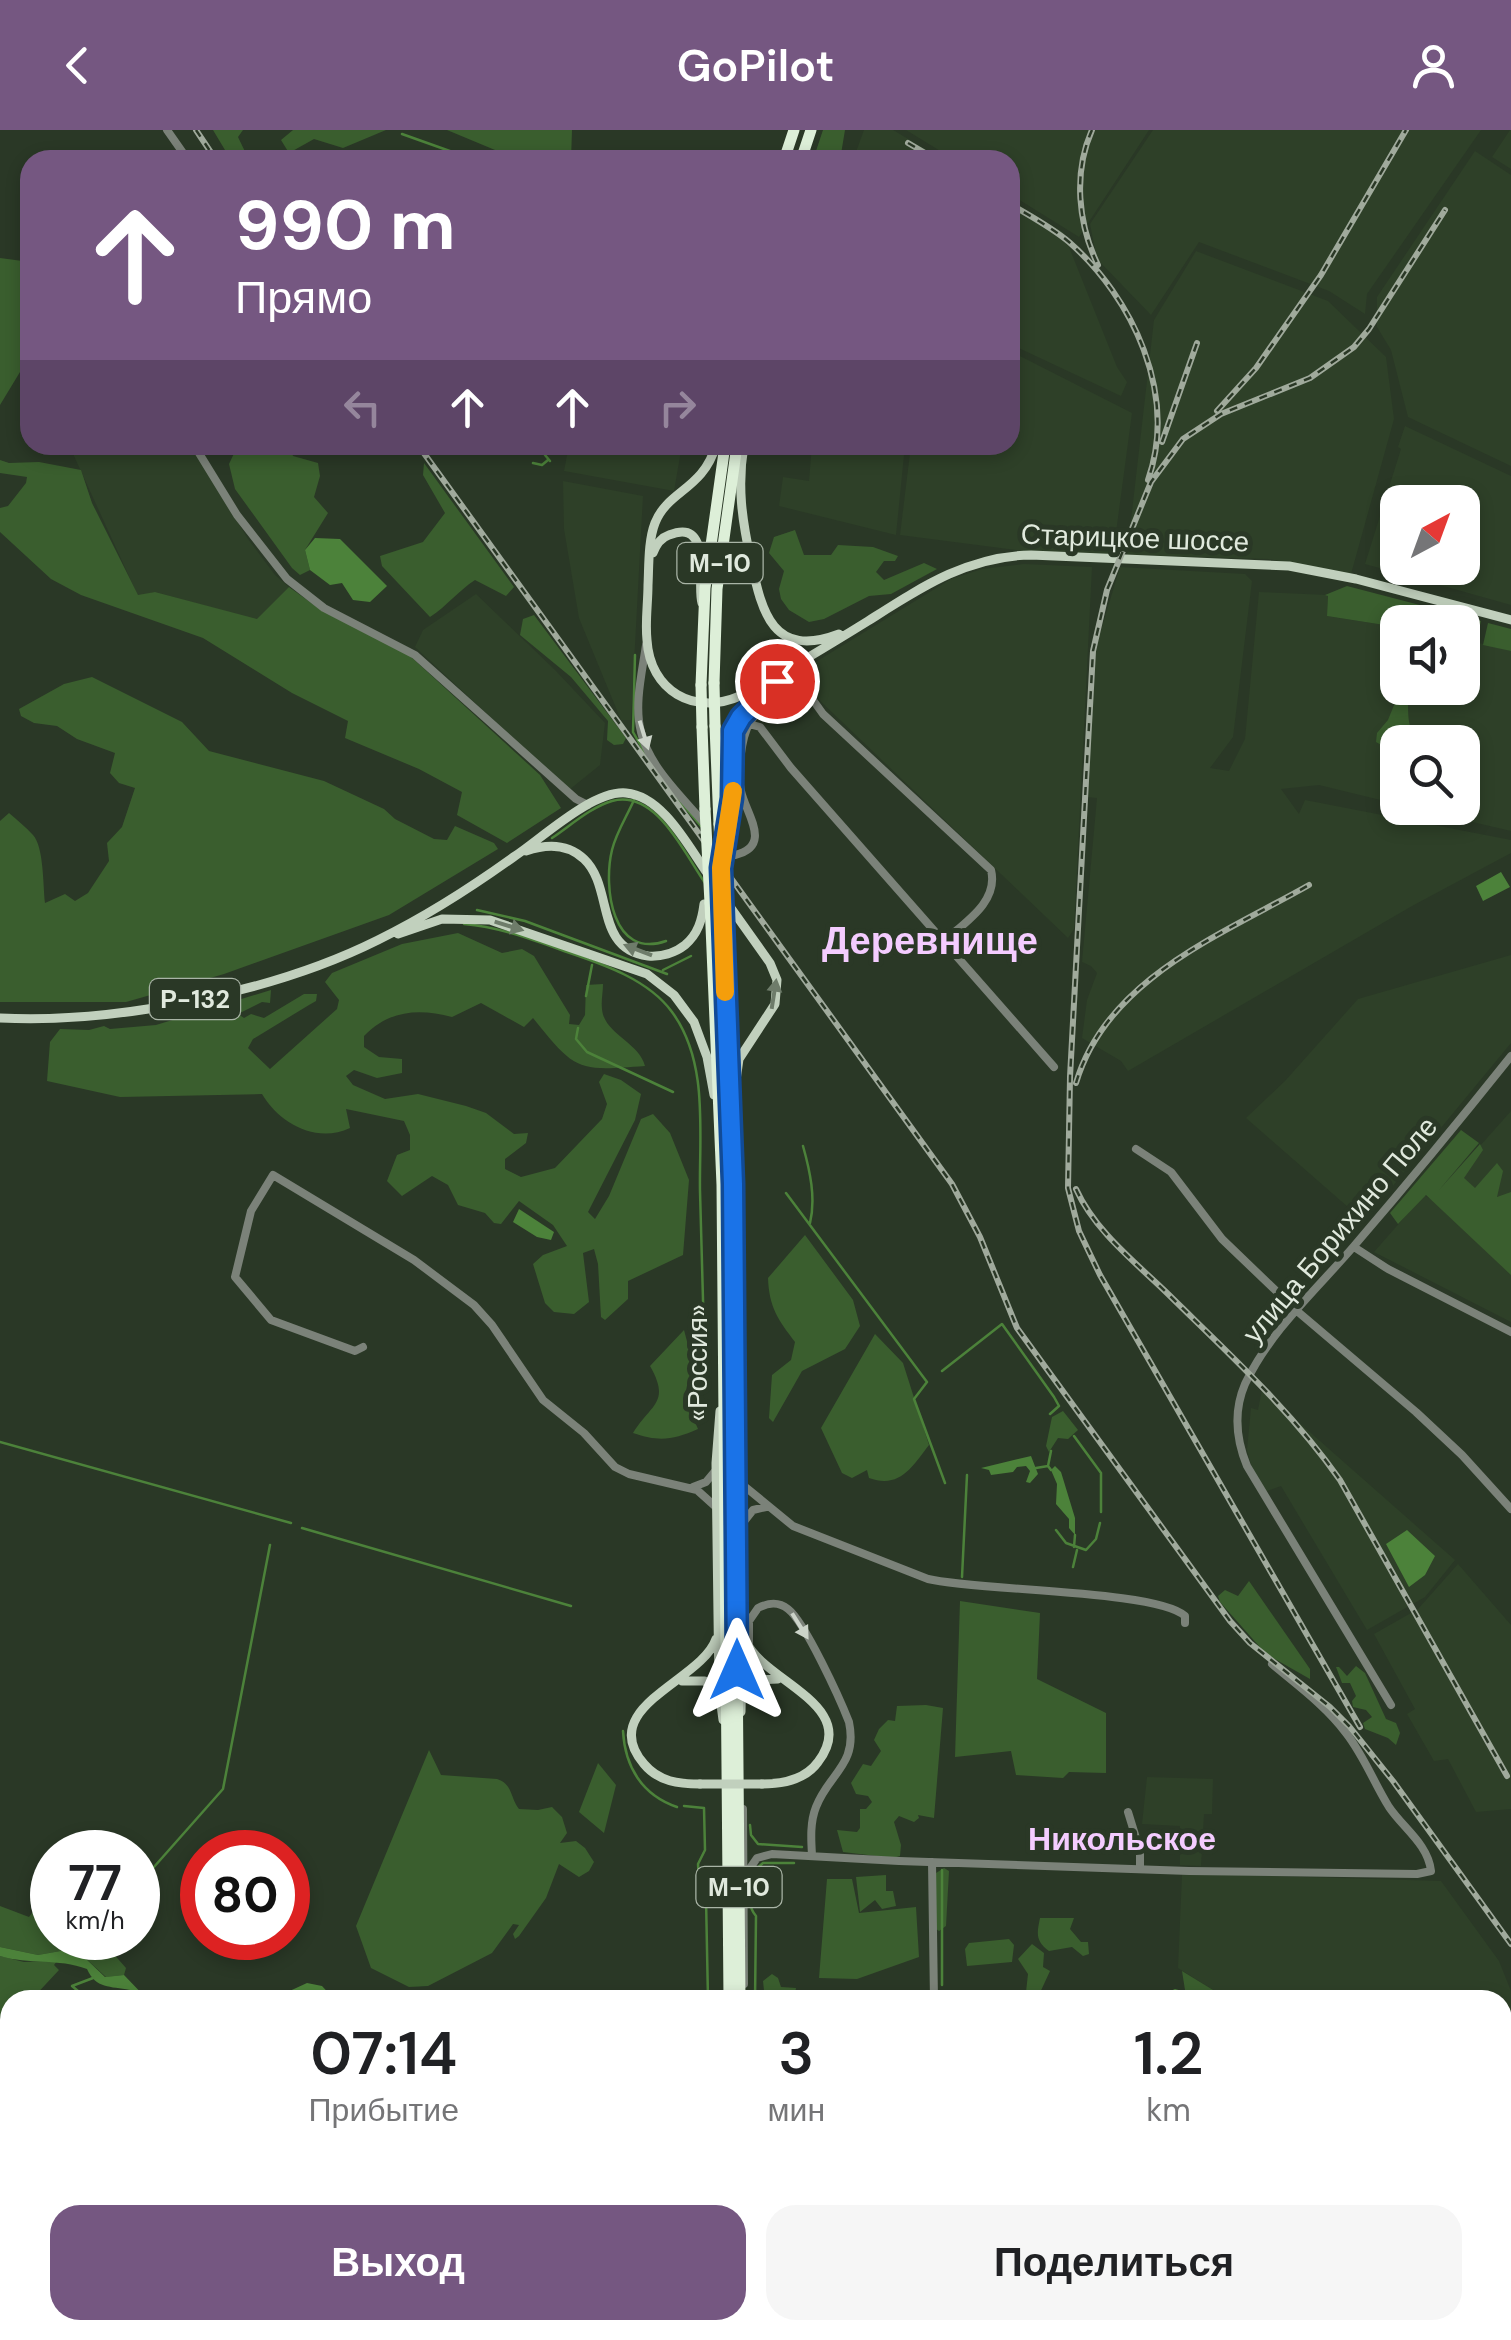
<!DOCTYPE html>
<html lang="ru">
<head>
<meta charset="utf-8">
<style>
  body { margin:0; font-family:"DM Sans",sans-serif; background:#f6f6f6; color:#202124; height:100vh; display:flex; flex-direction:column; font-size:38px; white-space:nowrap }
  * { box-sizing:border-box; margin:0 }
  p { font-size:32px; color:#757577 }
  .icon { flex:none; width:55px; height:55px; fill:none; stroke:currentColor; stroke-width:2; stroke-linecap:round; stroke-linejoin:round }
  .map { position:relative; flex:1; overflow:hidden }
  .side { position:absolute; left:0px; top:1860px; width:1512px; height:350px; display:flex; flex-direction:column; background:#fff; border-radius:30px 30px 0 0; box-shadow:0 5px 15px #0003 }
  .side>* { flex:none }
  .hud { position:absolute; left:20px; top:20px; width:1000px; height:305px; border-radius:30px; box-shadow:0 5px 15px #0003; background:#755781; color:#fff; overflow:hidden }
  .needle { width:65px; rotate:41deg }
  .fabs { position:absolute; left:1380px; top:355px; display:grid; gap:20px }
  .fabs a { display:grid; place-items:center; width:100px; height:100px; border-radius:20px; background:#fff; box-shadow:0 5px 15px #0003; font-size:50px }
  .speed { position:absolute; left:30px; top:1700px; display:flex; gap:20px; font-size:50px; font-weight:700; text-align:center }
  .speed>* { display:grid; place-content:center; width:130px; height:130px; border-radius:50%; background:#fff; box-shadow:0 5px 15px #0003; line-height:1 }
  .speed small { font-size:25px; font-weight:400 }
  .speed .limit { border:15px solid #d22; background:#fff; color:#111 }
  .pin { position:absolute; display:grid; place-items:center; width:85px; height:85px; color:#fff; margin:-42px; border:5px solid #fff; border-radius:50%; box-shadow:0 2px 10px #0007 }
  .me { position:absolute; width:110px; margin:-55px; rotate:0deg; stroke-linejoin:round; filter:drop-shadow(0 0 8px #0008) }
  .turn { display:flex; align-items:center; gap:35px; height:210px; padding:0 50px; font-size:45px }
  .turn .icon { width:130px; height:130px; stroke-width:2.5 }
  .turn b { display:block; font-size:70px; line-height:85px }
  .lanes { display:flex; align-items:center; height:95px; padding:0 50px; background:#0003; justify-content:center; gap:50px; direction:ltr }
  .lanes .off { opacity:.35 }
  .eta { display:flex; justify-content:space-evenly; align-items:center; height:170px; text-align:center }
  .eta b { font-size:60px; font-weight:600; line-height:70px }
  .cta { display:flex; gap:20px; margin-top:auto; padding:20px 50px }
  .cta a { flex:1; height:115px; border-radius:30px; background:#755781; color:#fff; font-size:40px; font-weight:600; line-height:115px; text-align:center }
  .cta a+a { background:#f6f6f6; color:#202124 }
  header { display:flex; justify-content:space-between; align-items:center; height:130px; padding:0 50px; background:#755781; color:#fff; font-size:45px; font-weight:600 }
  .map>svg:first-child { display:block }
</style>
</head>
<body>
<header><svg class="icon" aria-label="back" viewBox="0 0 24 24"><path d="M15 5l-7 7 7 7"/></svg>GoPilot<svg class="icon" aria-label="person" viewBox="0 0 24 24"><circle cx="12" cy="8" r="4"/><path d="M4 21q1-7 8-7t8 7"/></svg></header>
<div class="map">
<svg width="1511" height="2210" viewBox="0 0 1511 2210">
  <rect width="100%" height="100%" fill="#2a3826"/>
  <path fill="#2e4028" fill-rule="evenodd" d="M864,0H893L943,30H853Z
    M906,0H1149L1079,107L1010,64V30H955Z
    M1153,0H1481L1367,164L1365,184L1329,161L1199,112L1151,185L1097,129L1090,94Z
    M1510,0H1511V39L1492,27Z
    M1475,21L1511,45V336L1408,287L1391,220L1377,197V167Z
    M1010,70L1063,102L1117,237L1127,252L1121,266L1010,214Z
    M1196,121L1328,171L1386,227L1394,289L1351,444L1268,429L1127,425L1154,190Z
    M1010,221L1132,283L1113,425L1023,421L900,405L911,315H1010Z
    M1405,296L1511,346V475L1365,434L1401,319L1398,317ZM1398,372H1462V438H1398Z
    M69,315H191L248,409L275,445L289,457L257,490L155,462L138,466Z
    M569,315H682L674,361L564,341Z
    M812,315H905L896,405L779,376L783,347L809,351Z
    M563,351L643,366L631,590H621L579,488L564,399Z
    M1024,434L1092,437L1074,799L1068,808L815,566L801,541L951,449L982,439Z
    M1120,437L1245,444L1252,451L1233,607L1210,638L1229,641L1245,609L1259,462L1328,465L1327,486L1397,497L1398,558H1462L1463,509L1511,521V701L1413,678H1462V612H1398L1397,674L1319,655L1281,659L1299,684L1305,670L1511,710V723L1412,776L1128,941L1121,931L1082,908L1087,870L1097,843L1091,836L1082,832L1097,668L1087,667L1096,517Z
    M476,464L556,541L605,593L600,635L569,660L415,517L423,500Z
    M1511,825V913L1364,1091L1246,988L1285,951L1358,869Z
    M1511,981V1192L1374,1122L1424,1065L1432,1070Z
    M1262,1260L1455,1430L1425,1467L1367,1500L1281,1356L1264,1362L1253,1342L1247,1320L1251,1278L1258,1280Z
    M1458,1434L1511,1495V1679L1476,1682L1448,1629L1434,1631L1407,1584L1415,1579L1374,1504L1418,1479Z
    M1147,1647L1213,1649L1212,1684H1204L1201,1736L1180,1735V1696L1142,1694Z
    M1206,1744L1441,1751L1499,1831L1511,1861V1909L1503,1908L1502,1870H1329L1317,1864L1310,1870H1249L1218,1863L1178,1838L1182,1745Z"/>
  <path fill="#3a5e2e" d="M213,0H243L238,7L249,30H231Z
    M293,0H386L343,18L314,9L289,23L281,10Z
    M447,0H572L571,30H519Z
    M823,0H845L840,30H813Z
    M0,128L30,132V214L20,242L0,275Z
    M238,315H289L293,326L318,333L320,346L314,367L328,383L305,420L310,440L300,445L292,438L235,359L229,334Z
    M0,330L9,333L39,332L81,340L92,373L138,465L155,462L257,489L289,457L321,480L409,525L540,645L561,678L507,713L457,685L462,662L419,639L345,608L348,591L292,563L203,508L81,465L51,449L0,402V378L8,376L26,353L27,347L0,343Z
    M424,333L514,457L506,466L475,450C458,461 447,476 430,487L382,436L380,426L423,412L445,383L423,345Z
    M795,400L804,425H831L838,415L873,417L898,426L895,431H884L876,442L884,450L924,433L937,439L891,464L869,466L824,489L809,492L789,480L781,469L779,459L784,441L769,423L774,407Z
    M1347,456L1481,491L1476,512L1463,509L1462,492H1398L1397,497L1327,486L1328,466L1325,465Z
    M534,485L626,608L623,614L614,615L607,610L608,591L571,547L520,505L523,489Z
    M1488,493L1511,499V521L1483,515Z
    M92,547L182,592L209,621L324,651L384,679L395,689L434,709L447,710L455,696L494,713L498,719L389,785L224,844L126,872H0V691L9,683C17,690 26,697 33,705C44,717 43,756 45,773L65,764L75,771L88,763L109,731L107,713L122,697L135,658L119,653L110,643L115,623L77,609L57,596L34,593L21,586L19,579L64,554Z
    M1401,558H1406C1410,572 1406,586 1411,599L1419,602L1409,612H1398L1397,620L1392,621L1376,612L1377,603L1388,590Z
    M458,803L502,823L522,819L534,826L570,885L569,894L579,895L585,885L586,855L603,854C603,862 601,871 602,879C604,904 639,912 645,936C578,941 576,942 533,888L524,897L481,873L452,887C419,878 389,880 364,906V917L379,927L402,929V943L377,948L354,940L346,946L353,955L385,969L418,964L466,976L486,983L514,1004L528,1003L526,1013L505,1029V1039L521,1047L555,1038L602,989L607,974L599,952L604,944L621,950L641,964L635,990L588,1082L595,1089L609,1066L641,989L653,984L670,1003L689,1050L683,1125L628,1151V1169L605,1190L601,1187L598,1134L594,1119L583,1123L589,1172L574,1184L554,1182L545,1173L533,1134L543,1125L567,1116L553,1095L519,1071L501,1094L494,1093L485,1083L458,1075L448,1055L432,1046L402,1066L387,1051L397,1025L410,1020V1005L404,991L346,979L350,998C316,1014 279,993 262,964L120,967L47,951L50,912L60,899L89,900L104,896L110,899L156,895L271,860L270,873L262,872L238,884L244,888L251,884L264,888L304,864H317L316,871L309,875L253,909L248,918L270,939L337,879L339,870L325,852L332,843L402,814Z
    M1461,1000L1479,1013L1439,1060L1480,1014L1483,1020L1464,1048L1475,1058L1497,1033L1503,1041L1497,1067L1511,1062V1145L1426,1065L1398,1094L1390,1083Z
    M805,1105L853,1170L860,1196L845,1219L802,1241L773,1292L769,1288L772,1245L791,1230L795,1212C778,1190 769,1177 768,1148Z
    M684,1200L694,1238C680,1265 687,1272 698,1299C673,1310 659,1312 633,1303C651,1274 671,1273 650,1236Z
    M875,1204L903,1233L929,1315C912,1337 900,1359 869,1348L867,1340L852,1348L842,1343L821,1298Z
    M1063,1281L1078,1300L1068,1309L1058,1308L1049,1322L1046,1316L1052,1287Z
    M1249,1451L1310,1539V1549L1266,1524L1220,1472L1218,1466L1225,1460L1238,1466Z
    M960,1471L1040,1483L1037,1549L1106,1583V1643L1069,1642L1063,1648L1016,1645L1011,1621L955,1627Z
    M1356,1536L1365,1543L1386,1589L1396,1593L1400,1603L1396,1615L1388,1608L1365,1599L1363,1593L1372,1587L1366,1580L1353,1577L1352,1571L1356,1566L1350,1553H1342L1336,1537H1339L1347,1546Z
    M926,1575L943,1578L934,1688L918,1685L919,1688L914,1692L899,1686L894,1692L901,1715L900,1726L893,1728L843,1722L837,1700L857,1702L860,1698V1679H866L872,1672L868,1666L856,1664L851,1653L863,1634L871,1636L881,1621L874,1610L879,1599L888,1590L895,1591L897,1576Z
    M429,1620L441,1645L497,1649C513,1654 510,1668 519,1679L538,1680L552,1677L562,1687L567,1703L560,1713L576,1711L585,1718L594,1732L589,1741L579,1747L559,1734L546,1768L519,1806L515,1809L513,1804L519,1795L513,1794L492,1823L428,1856L409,1857L371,1838L356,1796Z
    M598,1633L616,1655L604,1703L579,1682Z
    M944,1738L949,1741L946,1796L939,1801L936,1799V1743Z
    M886,1745V1761H893L896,1776L882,1779L875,1770L860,1782L856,1747Z
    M827,1749H852L859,1783L916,1777L919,1827L857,1849L819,1848Z
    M40,1757L52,1787V1808H61L76,1817L84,1816L91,1808H108L104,1813L126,1838L124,1845L106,1847L83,1826L66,1820L38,1825L0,1817V1776L29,1787L35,1779L34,1762Z
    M1040,1788H1074L1070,1799L1081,1812H1088L1089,1824L1083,1826L1072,1817L1049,1821C1035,1811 1037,1803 1040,1788Z
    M1009,1809L1014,1815L1012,1832L967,1836L965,1819L969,1813Z
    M1032,1814L1044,1823L1043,1837L1050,1841L1038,1867L1026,1862L1028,1844L1018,1829Z
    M0,1826L24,1832L57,1831L54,1835L59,1840L31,1870H10V1914L0,1917Z
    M1182,1841L1218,1863L1247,1870H1205L1185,1860Z
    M772,1844L778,1848L781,1857L796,1858L794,1870H765L763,1851Z
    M1511,1967V2210H876L886,2201L896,2200H1502V1968Z
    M504,2200H702V2210H501Z
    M762,2200H843L851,2210H762Z"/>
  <path fill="#4c823a" d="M315,408L340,409L387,456L370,472L353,470L342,453L330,455L310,440L305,420Z
    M1501,742L1510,757L1483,771L1476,756Z
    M519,1079L554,1102L551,1110L537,1107L513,1092Z
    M1031,1326L1038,1344L1030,1353L1026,1352L1030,1341L1026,1336L1017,1337L1013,1342L991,1345L989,1340L981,1338Z
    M1055,1336L1061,1342L1075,1388V1405L1069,1398V1389L1056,1374L1057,1354L1051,1340Z
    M1407,1400L1435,1426L1425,1445L1409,1457L1386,1414Z
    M0,1817L38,1825L66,1820L83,1826L105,1847L124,1845L148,1870H136L130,1860C110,1856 96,1859 87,1839C58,1828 29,1835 0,1826Z
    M307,1853L322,1856L335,1870H270Z
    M1175,1859L1214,1870H1150Z"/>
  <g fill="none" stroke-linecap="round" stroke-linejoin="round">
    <path stroke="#4c823a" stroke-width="2.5" d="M402,4L475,30
      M546,315L545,325L550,331
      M533,333L542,335L548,330
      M635,525L633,602L646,625
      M677,668L701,696
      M634,670C627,686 616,703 612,720C603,757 612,830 666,811
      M552,708C570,696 591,677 612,671C656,659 684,723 705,753
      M477,780L525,791L667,844
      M464,794C500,797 534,810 567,822C603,834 649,850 672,882C709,932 699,1003 700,1061C701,1109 703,1158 704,1206
      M663,840L691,826
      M586,866L592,835
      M578,898L576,909L587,922L673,962
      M803,1016C810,1041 816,1068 810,1093
      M786,1063L927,1252L914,1269L945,1353
      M942,1241L1002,1194L1054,1267L1059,1276L1050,1284
      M1074,1306L1101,1343V1382
      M0,1312L291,1393
      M1051,1321L1048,1336L1051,1340
      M1036,1338L1048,1336
      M302,1398L571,1476
      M1056,1400L1066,1413L1086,1420L1096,1409L1100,1393
      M1074,1417L1075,1405
      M1073,1437L1077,1420
      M962,1447L967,1345
      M623,1601C625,1637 642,1665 677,1677
      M684,1676L704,1678L705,1720L698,1734L699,1751L706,1768L708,1870
      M750,1695L751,1705L758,1714L802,1717
      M138,1755L223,1659L270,1415
      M83,1827L97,1808
      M942,1855V1740
      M71,1870L72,1864L78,1861L72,1856L93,1848
      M755,1870L756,1786C745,1773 753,1763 757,1748L754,1741L763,1733H794
      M0,1956L10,1945
      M0,2054L10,2051
      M838,2200L841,2210
      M507,2210L510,2200"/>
    <path stroke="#7b8279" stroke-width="8" d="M167,0L188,30
      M194,315L237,385L287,449L324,478L415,525L576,669L588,675
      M646,515C642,543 634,575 641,602C649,637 683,668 705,694
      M790,538L823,584L991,740C999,772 964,793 944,811
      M749,594L760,597L791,638L1054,937
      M720,713L735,725C773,716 746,684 741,661C737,643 741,608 750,592C760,576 784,564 799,553
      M1136,1019L1171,1042L1222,1109L1297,1181L1416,1282L1462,1325L1511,1379
      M1354,1117L1388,1139L1511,1202
      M363,1217L355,1221L271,1190L235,1147L251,1081L273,1045L414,1130L474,1175L492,1195L543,1270L584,1303L615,1337L629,1344L697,1360L717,1378
      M738,1351L793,1396L928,1449C977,1461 1157,1460 1185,1486V1493
      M693,1357L706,1352L716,1340
      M742,1394L753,1380L766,1377
      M749,1514V1491L758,1478C768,1473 778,1471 788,1479C805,1492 840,1569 849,1592C858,1635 829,1643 816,1677C810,1692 811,1709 812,1725
      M1391,1575L1247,1336C1236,1309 1233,1282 1245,1254C1270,1201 1317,1159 1354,1116C1408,1053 1460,990 1511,926
      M743,1679L744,1854
      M1128,1682L1140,1721V1739
      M932,1732L934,1870
      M746,1744L757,1728L772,1724L899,1731L1189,1741L1417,1744L1431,1741C1428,1714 1403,1698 1389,1677C1374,1653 1364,1626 1346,1603C1326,1576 1297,1555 1272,1534
      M1077,2200V2210"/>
    <path stroke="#c1d0bd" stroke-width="9" d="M716,315C703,360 668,360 655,393C648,411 649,436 648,455C648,473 645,492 647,510C650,561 694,586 740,566C784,543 826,517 868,491C920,458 967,426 1031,425L1289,436L1356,449L1511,490
      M744,315C737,356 742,390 751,431C762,483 773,529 839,504
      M653,423C656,415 660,408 669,405C714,387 696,455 702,473
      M726,696L732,668L733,601L745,583L781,545
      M526,721C546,714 567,713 584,729C614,757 594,819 648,826C661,827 675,823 685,815C698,804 702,790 704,774
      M721,764L770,833L777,850L775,874L739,929L734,965
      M398,804L442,789L490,790L647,844L674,865L694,892L707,927L714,965
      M0,888C116,894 274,862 378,810C425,787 472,757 515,726C542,708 593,660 626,663C664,666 690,720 710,747
      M720,1281L716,1333L719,1560L723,1590
      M740,1383L743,1489L741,1582
      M746,1511C762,1551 862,1575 818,1632C805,1650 783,1654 762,1654
      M682,1551H705L718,1567
      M745,1564L758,1550L778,1549
      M700,1654C679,1654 659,1652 644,1634C595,1577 702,1551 716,1509"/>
    <path stroke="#ddefd8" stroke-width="11" d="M784,30L794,0
      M801,30L811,0
      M714,553L717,459L737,315
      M701,555L705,458L725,315
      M715,596L719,694
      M702,597L705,679
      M710,773L722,1055L729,1870
      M724,800L733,1055L740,1870
      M725,2200V2210
      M738,2210V2200"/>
    <g stroke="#a0aa9c" stroke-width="6">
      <path id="rail" d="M196,0L216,30
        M1092,0C1073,43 1078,94 1098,135
        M908,13L937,30
        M1010,74C1030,86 1051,97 1069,112C1133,168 1178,264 1148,350
        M1217,281L1256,238L1321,145L1406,0
        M1162,312L1197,213
        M418,315L952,1054L980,1107L1017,1198L1230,1491L1250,1513L1330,1577L1349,1596L1393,1651L1511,1814
        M1076,953C1107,848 1223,804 1309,755
        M1076,1059C1095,1101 1135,1132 1167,1163C1228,1223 1291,1280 1340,1350L1507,1646
        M1360,1597L1100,1145L1079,1101L1068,1058L1070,947L1093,521L1107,460L1151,352L1183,309L1221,284L1310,248L1354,217L1369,199L1445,80"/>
    </g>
    <use href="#rail" stroke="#2a3826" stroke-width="2.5" stroke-dasharray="8" stroke-linecap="butt"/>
    <path stroke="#c1d0bd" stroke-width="9" d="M724,715L726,696
      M700,1654H762"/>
    <path stroke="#ddefd8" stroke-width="11" d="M714,553L715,596
      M701,555L702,597
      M705,679L710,773
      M719,694L724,800"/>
  </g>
  <defs><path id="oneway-solid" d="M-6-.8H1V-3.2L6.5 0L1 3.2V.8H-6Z" transform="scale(2.5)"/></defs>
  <g fill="#ccd4c9">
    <use href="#oneway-solid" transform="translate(644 605) rotate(73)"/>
    <use href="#oneway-solid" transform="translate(800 1496) rotate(58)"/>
  </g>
  <g fill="#6e7c6a">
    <use href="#oneway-solid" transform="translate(509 796) rotate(17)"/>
    <use href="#oneway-solid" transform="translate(638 820) rotate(-159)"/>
    <use href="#oneway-solid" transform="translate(774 864) rotate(-81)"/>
  </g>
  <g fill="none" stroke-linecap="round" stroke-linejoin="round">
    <g stroke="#114b97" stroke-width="25">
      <path id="route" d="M737,1540L733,1054L721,738L732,668L733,601L741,587L777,551"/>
    </g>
    <use href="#route" stroke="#1a73e8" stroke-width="18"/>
    <path stroke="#f59e0b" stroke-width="18" d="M725,862L721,738L733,661"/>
  </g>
  <g text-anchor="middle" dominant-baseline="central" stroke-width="10" stroke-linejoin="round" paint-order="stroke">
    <g fill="#2a3826" stroke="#a9b4a6" stroke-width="2.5">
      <rect x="677.5" y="413" width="85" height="40" rx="8"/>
      <rect x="150" y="849" width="90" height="40" rx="8"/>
      <rect x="696.5" y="1737" width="85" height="40" rx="8"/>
    </g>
    <g font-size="25" font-weight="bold" fill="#e0e9dd">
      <text x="720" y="433">М-10</text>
      <text x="195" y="869">Р-132</text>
      <text x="739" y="1757">М-10</text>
    </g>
    <g font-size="28" fill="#e0e9dd" stroke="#2a3826">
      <text transform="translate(1135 408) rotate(2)">Старицкое шоссе</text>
      <text transform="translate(1340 1100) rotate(-50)">улица Борихино Поле</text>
      <text transform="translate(697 1233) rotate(-90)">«Россия»</text>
    </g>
    <g font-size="32" font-weight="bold" fill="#f4ccff" stroke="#2a3826">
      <text x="1122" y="1709">Никольское</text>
    </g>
    <g font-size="38" font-weight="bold" fill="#f4ccff" stroke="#2a3826">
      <text x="930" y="811">Деревнище</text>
    </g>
  </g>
</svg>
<div class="fabs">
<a><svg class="needle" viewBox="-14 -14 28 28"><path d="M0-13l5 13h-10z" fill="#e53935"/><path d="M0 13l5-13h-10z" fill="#757577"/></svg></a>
<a><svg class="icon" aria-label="sound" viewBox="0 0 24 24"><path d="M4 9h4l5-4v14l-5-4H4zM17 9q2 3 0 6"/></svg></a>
<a><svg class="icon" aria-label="search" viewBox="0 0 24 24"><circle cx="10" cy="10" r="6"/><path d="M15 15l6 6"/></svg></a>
</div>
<div class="speed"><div>77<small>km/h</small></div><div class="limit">80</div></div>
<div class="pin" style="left:777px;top:551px;background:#d93025"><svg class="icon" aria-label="arrive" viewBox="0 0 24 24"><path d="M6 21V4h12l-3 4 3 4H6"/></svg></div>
<svg class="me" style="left:737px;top:1540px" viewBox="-20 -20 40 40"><path d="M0-17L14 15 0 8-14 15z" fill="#1a73e8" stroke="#fff" stroke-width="4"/></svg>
<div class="hud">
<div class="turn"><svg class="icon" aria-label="ahead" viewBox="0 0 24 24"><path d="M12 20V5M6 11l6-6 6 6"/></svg><div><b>990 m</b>Прямо</div></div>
<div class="lanes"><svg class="icon off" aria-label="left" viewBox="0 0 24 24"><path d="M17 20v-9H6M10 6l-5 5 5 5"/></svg><svg class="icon" aria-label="ahead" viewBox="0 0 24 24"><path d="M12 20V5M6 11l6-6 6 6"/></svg><svg class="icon" aria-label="ahead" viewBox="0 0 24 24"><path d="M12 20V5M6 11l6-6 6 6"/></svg><svg class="icon off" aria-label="right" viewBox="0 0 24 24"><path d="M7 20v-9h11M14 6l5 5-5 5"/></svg></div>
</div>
<section class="side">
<div class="eta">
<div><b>07:14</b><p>Прибытие</p></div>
<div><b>3</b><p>мин</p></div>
<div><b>1.2</b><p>km</p></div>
</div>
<div class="cta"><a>Выход</a><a>Поделиться</a></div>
</section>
</div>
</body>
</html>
